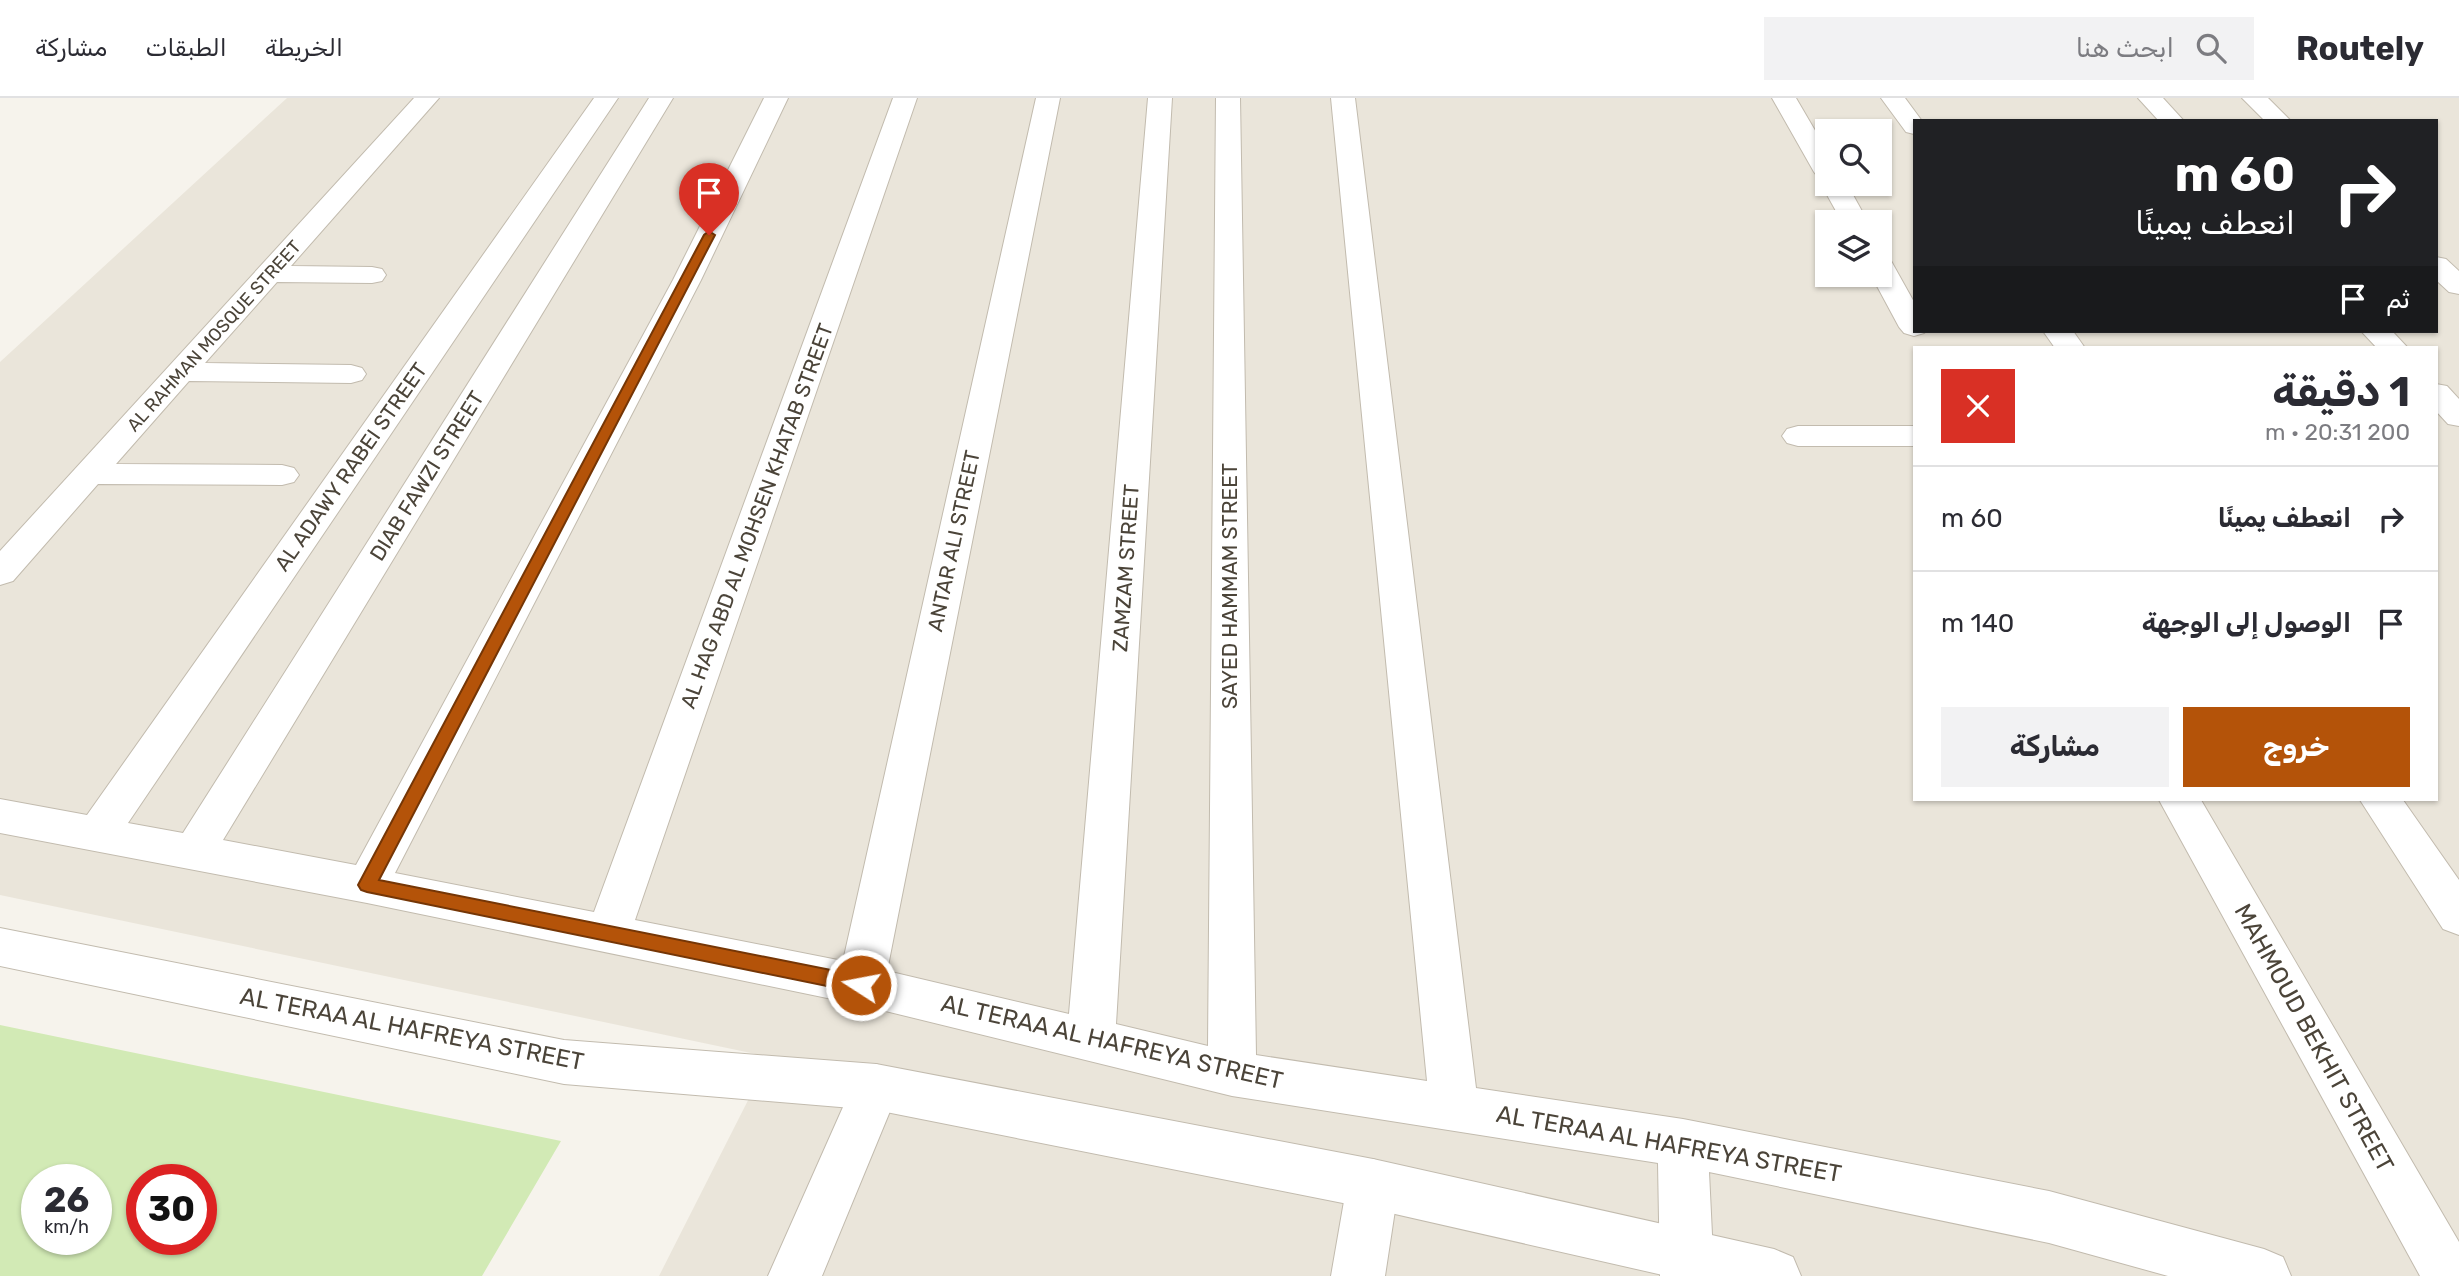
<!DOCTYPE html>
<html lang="ar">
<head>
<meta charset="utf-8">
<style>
  :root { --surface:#fff; --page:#f2f2f3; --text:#2b2b33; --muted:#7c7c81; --line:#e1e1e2; --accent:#b45309 }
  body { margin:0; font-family:Rubik,"Noto Naskh Arabic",sans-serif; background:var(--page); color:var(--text); direction:rtl; height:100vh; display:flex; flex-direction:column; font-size:26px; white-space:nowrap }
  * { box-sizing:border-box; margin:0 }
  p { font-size:23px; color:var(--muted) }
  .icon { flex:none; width:38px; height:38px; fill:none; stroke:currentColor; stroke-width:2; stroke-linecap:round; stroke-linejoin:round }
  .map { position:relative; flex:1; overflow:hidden; direction:ltr }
  .side { position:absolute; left:1913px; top:248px; width:525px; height:455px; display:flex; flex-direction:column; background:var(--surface); border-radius:0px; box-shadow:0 2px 5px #0004; direction:rtl }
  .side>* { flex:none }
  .guide { position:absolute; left:1913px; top:21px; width:525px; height:214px; border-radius:0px; box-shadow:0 2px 5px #0004; direction:rtl; background:#202124; color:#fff; overflow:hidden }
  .buttons { position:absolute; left:1815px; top:21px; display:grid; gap:14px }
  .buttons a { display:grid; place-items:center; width:77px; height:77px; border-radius:0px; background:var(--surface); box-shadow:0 2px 5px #0004; font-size:35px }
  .speed { position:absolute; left:21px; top:1066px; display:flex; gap:14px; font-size:35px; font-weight:700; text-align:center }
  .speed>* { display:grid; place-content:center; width:91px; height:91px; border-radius:50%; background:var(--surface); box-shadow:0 2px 5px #0004; line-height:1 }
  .speed small { font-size:18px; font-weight:400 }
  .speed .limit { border:10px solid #d22; background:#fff; color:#111 }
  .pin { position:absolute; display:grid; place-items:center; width:60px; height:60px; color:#fff; margin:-72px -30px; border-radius:50% 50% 50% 0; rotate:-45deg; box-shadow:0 0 7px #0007 }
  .pin .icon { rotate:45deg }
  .me { position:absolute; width:77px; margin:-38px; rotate:281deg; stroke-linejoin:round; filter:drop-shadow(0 0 5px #0008) }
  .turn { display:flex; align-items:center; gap:24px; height:147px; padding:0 28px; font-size:32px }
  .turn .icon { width:91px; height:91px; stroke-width:2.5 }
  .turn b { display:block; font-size:49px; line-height:60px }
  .then { display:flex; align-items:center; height:66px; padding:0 28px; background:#0003; gap:14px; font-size:26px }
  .round { display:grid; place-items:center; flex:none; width:74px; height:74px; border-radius:0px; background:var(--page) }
  .summary { display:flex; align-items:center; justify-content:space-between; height:119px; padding:0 28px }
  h1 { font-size:42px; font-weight:700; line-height:52px }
  .button { display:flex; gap:14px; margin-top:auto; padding:14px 28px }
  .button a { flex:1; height:80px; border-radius:0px; background:var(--accent); color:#fff; font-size:28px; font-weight:700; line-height:80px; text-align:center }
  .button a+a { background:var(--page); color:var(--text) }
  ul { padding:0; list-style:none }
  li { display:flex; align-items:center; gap:21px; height:105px; padding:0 28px; border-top:2px solid var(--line) }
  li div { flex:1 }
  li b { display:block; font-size:26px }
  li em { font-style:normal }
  header { display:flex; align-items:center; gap:42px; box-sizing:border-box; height:98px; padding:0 35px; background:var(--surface); border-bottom:2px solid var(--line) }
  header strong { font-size:33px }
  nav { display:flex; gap:38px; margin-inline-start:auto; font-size:24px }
  .search { width:490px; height:63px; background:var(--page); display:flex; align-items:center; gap:18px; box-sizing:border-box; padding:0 24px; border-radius:0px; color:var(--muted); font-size:26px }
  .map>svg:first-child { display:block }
  .residential { fill:#eae5da; fill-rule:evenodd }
  .green { fill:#d2eab5; fill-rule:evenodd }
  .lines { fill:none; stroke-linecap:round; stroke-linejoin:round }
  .minor-casing { stroke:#c2bbae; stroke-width:2 }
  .tertiary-casing { stroke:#c2bbae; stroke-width:2 }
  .minor { fill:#fff; fill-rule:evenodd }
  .tertiary { fill:#fff; fill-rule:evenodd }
  .route { fill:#b45309; stroke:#753606; stroke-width:2 }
  .labels { text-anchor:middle; stroke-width:7; stroke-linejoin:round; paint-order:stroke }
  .far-street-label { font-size:18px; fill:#4b4439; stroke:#fff }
  .street-label { font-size:21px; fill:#4b4439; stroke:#fff }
  .near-street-label { font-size:24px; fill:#4b4439; stroke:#fff }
</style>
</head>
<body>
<header>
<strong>Routely</strong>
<div class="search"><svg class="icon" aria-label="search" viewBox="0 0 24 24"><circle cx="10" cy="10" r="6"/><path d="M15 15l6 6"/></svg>ابحث هنا</div>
<nav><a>الخريطة</a><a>الطبقات</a><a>مشاركة</a></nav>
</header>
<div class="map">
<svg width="2459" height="1178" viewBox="0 0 2459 1178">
  <rect width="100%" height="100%" fill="#f6f3ec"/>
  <path class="residential" d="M287,0H2459V1178H659L770,959L0,797V264ZM1914,23H2436V233H1914ZM1827,33H1880V86H1827ZM1827,124H1880V177H1827ZM1914,250H2436V702H1914Z"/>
  <path class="green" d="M0,927L561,1043L482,1178H0ZM37,1082H96V1141H37ZM142,1082H201V1141H142Z"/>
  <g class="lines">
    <g class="minor-casing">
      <path id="minor" d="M414,0H439L291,168L372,169L382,171L386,177L382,183L372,185L277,184L205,265L351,267L362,270L366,276L362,282L351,285L189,283L116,366L282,367L294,370L299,377L294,384L282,387L98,386L13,483L0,487V453Z
        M594,0H618L128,725L183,735L649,0H673L223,742L356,767L673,182L764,0H788L701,182L395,775L594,814L893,0H917L635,822L843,863L1036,0H1060L887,873L1069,916L1148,0H1172L1116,926L1208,948L1216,0H1240L1256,957L1427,983L1331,0H1355L1476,990L1683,1021L2049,1093L2264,1151L2283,1159L2291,1178H2168L2049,1145L1709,1074L1714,1178H1660L1658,1065L1232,998L861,907L367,805L0,735V701L87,717Z
        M1772,0H1796L1827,53V86H1847L1868,124H1842L1821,86L1825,81L1818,79L1814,74Z
        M1881,0H1905L1922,23H1914V36L1906,34Z
        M2138,0H2163L2184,23H2159Z
        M2242,0H2268L2291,23H2265Z
        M1880,159L1890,161L1914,204V233H1926L1924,235L1914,238L1904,235L1899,229L1871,177H1880Z
        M2436,159L2446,161L2459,173V196L2449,194L2436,182Z
        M2043,233H2073L2085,250H2055Z
        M2361,233H2392L2408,250H2377Z
        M2436,286L2447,288L2459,301V328L2448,326L2436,313Z
        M1798,328H1914V348H1798L1787,345L1782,338L1787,331Z
        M2159,702H2201L2459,1144V1178H2420Z
        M2360,702H2403L2459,782V837L2443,831Z
        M876,966L893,973L900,989L822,1178H768L859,973Z
        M1373,1061L1391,1068L1399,1086L1385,1178H1331L1347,1086L1355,1068Z"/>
    </g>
    <g class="tertiary-casing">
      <path id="tertiary" d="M0,830L564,942L876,966L1373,1061L1774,1151L1793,1159L1801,1178H1667L1373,1111L876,1012L564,986L0,868Z"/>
    </g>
    <use href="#minor" class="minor"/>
    <use href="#tertiary" class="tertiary"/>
  </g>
  <path class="route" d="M709,133L715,137L379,782L861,878L868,881L871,887L868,893L861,895L367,794L361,792L358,787L704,137Z"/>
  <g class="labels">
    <g class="far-street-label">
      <text transform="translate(214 238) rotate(-48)" y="6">AL RAHMAN MOSQUE STREET</text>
    </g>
    <g class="street-label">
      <text transform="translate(351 369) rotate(-55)" y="7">AL ADAWY RABEI STREET</text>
      <text transform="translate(427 378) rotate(-58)" y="7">DIAB FAWZI STREET</text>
      <text transform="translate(757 418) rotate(-70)" y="7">AL HAG ABD AL MOHSEN KHATAB STREET</text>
      <text transform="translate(954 443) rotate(-78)" y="7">ANTAR ALI STREET</text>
      <text transform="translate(1126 470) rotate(-86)" y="7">ZAMZAM STREET</text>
      <text transform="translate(1230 488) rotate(-90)" y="7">SAYED HAMMAM STREET</text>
    </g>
    <g class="near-street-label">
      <text transform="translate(412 931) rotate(11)" y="8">AL TERAA AL HAFREYA STREET</text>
      <text transform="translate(2314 940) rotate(61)" y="8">MAHMOUD BEKHIT STREET</text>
      <text transform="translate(1112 944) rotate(13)" y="8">AL TERAA AL HAFREYA STREET</text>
      <text transform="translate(1669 1046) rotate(10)" y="8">AL TERAA AL HAFREYA STREET</text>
    </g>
  </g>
</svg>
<div class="buttons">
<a><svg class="icon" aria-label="search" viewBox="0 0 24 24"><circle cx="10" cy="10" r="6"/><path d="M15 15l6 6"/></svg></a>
<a><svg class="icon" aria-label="layers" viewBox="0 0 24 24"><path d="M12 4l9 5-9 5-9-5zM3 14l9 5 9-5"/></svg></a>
</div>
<div class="speed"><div>26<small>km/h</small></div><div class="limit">30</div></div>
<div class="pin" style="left:709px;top:137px;background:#d93025"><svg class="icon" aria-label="arrive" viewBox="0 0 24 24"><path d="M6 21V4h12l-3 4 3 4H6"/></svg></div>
<svg class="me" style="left:861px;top:887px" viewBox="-20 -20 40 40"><circle r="17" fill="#b45309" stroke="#fff" stroke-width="3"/><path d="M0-11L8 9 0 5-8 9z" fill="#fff"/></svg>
<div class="guide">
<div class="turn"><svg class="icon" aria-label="right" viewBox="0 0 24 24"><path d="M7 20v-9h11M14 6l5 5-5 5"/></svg><div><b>60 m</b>انعطف يمينًا</div></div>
<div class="then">ثم<svg class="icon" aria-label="arrive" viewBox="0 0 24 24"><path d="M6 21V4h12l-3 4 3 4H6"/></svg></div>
</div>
<section class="side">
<div class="summary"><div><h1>1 دقيقة</h1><p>200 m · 20:31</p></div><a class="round" style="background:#d93025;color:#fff"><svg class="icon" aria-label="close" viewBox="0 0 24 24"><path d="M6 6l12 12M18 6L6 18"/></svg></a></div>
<ul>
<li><svg class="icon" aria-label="right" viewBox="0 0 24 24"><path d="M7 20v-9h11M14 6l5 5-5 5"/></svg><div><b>انعطف يمينًا</b></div><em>60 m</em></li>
<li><svg class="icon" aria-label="arrive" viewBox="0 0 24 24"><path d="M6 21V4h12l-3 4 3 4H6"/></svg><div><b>الوصول إلى الوجهة</b></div><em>140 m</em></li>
</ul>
<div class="button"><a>خروج</a><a>مشاركة</a></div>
</section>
</div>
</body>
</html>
